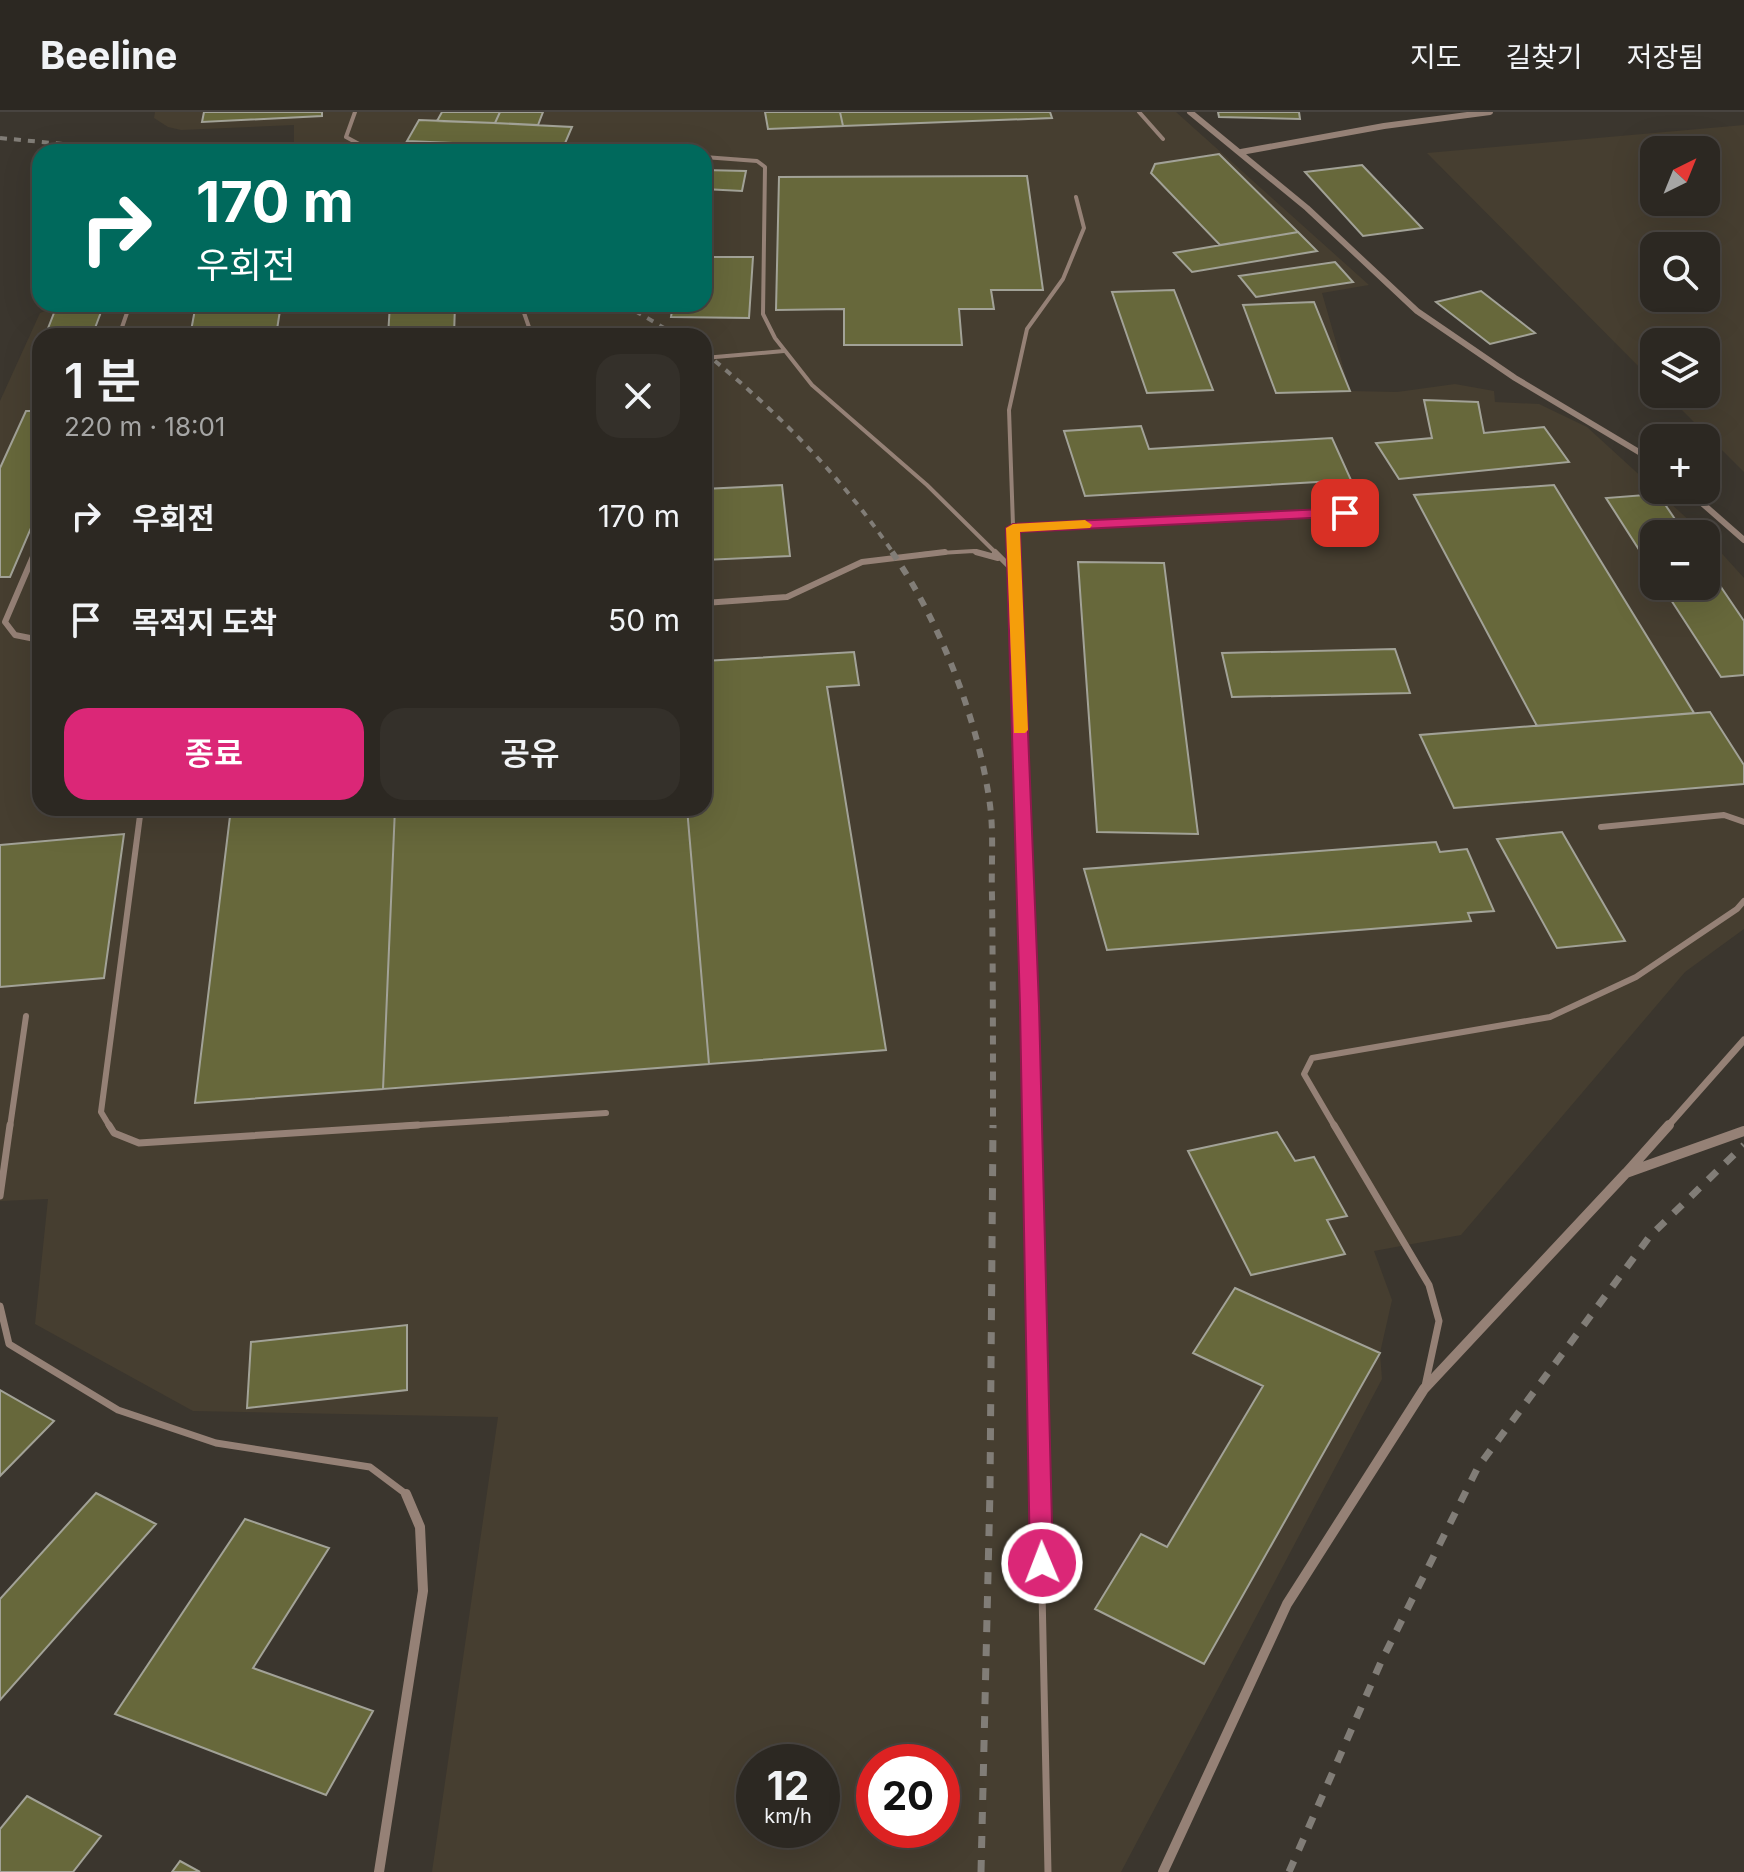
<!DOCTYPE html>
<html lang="ko">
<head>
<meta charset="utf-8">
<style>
  :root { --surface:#2c2822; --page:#34302a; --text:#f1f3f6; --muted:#a6a6a5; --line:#484440; --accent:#db2777 }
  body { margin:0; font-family:Inter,"Noto Sans KR",sans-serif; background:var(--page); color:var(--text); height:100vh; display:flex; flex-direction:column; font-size:30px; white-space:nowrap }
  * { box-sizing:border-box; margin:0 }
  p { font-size:26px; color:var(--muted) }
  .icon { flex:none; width:44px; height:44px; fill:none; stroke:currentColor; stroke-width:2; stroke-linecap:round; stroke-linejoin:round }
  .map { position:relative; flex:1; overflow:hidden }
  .panel { position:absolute; left:32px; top:216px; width:680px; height:488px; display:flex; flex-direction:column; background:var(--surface); border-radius:24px; box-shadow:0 8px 32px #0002,0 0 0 2px var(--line) }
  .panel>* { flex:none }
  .top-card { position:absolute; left:32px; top:32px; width:680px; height:168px; border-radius:24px; box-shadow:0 8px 32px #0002,0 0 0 2px var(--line); background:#00695c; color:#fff; overflow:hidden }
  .needle { width:52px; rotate:43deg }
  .fabs { position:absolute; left:1640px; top:24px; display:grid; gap:16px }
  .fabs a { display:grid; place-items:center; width:80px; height:80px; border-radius:16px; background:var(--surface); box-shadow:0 8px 32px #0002,0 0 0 2px var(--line); font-size:40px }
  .speed { position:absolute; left:736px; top:1632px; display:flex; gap:16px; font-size:40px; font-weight:700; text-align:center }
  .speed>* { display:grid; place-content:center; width:104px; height:104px; border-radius:50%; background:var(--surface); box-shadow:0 8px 32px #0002,0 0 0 2px var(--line); line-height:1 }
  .speed small { font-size:20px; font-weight:400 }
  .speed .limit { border:12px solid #d22; background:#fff; color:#111 }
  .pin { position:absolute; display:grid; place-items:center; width:68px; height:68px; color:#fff; margin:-34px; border-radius:16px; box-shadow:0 4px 12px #0006 }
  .me { position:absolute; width:88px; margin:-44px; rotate:359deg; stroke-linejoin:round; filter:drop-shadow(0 0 6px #0008) }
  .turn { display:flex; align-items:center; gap:28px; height:168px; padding:0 32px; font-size:36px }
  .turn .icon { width:104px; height:104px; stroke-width:2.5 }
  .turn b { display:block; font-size:56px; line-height:68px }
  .round { display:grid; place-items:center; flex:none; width:84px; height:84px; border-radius:24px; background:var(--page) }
  .summary { display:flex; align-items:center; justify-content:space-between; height:136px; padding:0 32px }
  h1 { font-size:48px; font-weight:600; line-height:60px }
  .cta { display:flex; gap:16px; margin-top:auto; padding:16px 32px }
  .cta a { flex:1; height:92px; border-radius:24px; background:var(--accent); color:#fff; font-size:32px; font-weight:600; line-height:92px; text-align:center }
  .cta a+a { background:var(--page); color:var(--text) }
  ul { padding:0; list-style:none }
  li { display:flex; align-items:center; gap:24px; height:104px; padding:0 32px }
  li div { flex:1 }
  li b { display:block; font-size:30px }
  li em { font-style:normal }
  header { display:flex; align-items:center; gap:48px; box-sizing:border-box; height:112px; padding:0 40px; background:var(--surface); border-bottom:2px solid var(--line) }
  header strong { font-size:38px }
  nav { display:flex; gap:44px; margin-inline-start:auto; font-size:28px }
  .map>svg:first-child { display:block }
  .built { fill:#463e30; fill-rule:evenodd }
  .building { fill:#67683b; stroke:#a2a297; stroke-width:2 }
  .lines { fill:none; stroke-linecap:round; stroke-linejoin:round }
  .service-far2 { stroke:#958176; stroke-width:4 }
  .service-far1 { stroke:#958176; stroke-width:6 }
  .service { stroke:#958176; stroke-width:7 }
  .minor-far2 { stroke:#958176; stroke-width:6 }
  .minor-far1 { stroke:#958176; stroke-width:7 }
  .minor { stroke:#958176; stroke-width:10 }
  .rail-far2 { stroke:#817d77; stroke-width:4; stroke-dasharray:7 7; stroke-linecap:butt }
  .rail-far1 { stroke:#817d77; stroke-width:6; stroke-dasharray:9 9; stroke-linecap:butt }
  .rail { stroke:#817d77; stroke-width:7; stroke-dasharray:12 12; stroke-linecap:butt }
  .route { fill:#db2777; stroke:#8e194d; stroke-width:2 }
  .slow { fill:#f59e0b }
</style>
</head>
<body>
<header>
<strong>Beeline</strong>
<nav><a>지도</a><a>길찾기</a><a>저장됨</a></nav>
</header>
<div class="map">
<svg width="1744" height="1760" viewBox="0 0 1744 1760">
  <rect width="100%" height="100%" fill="#3b362e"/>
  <path class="built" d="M155,0H1176L1369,173L1322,181L1350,279L1397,280L1455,272L1494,279L1495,290L1539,292L1587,315L1704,422H1654V474H1706V424L1744,466V817L1685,860L1461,1123L1374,1139L1392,1188L1380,1241L1382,1267L1121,1760H432L498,1305L193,1299L35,1212L48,1087L0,1089V289L40,201L62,192H704V40H294V13L181,18L168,15L154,6ZM40,224H704V696H40ZM754,1650H822V1718H754ZM874,1650H942V1718H874Z
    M1744,13V360L1666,282H1706V230H1654V270L1427,41ZM1654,38H1706V90H1654ZM1654,134H1706V186H1654Z"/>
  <path class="building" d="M204,0H322V4L202,10Z
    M442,0H500L495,11L437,9Z
    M500,0H543L538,13L495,11Z
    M765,0H840L843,14L768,17Z
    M840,0H1050L1052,6L843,14Z
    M1218,0H1299L1300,7L1219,5Z
    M419,8L495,11L572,15L563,36L407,29Z
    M1219,42L1298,120L1220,133L1151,61L1155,52Z
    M1362,53L1422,116L1363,124L1305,60Z
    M704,58L746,59L742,79L704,77Z
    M1027,64L1043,178H991L994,197H959L962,233H844V197L776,198L779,65Z
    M1298,120L1317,139L1192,160L1174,141Z
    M704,145H753L749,206L671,205L673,192H704Z
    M1335,150L1353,170L1256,185L1239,164Z
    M1174,178L1213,278L1147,281L1112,180Z
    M1481,179L1535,221L1490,232L1436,190Z
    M1314,190L1350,279L1276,281L1243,193Z
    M196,192H281L276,224H190Z
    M286,192H385L285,199Z
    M390,192H455L454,224H388Z
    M101,200L92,224H45L54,201Z
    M1424,288L1478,290L1484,321L1544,315L1569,350L1399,367L1376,331L1432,326Z
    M26,299H40V395L10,465H0V356Z
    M1141,314L1149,337L1332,326L1351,368L1085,384L1064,319Z
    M782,373L790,444L704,448V377Z
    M1554,373L1694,601L1537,614L1414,383Z
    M1658,382L1685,422H1654V461L1606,386Z
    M1078,450L1164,451L1198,722L1097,720Z
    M1706,453L1744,509V563L1721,565L1662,474H1706Z
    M1395,537L1410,581L1232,585L1222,541Z
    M854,540L859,573L827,575L886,938L709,952L687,696H704V549Z
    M1710,600L1744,653V672L1454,696L1420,623Z
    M231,696H395L383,977L195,991Z
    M395,696H687L709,952L383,977Z
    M1562,720L1625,829L1557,836L1497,727Z
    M124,722L104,866L0,875V733Z
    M1436,730L1440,740L1467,737L1494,799L1468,801L1471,809L1107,838L1084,757Z
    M1277,1020L1295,1049L1314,1045L1347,1104L1327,1108L1345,1142L1251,1163L1188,1039Z
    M1235,1176L1380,1241L1204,1552L1095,1497L1141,1422L1167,1435L1263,1274L1193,1241Z
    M407,1213V1278L247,1296L251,1230Z
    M0,1278L54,1309L0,1364Z
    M96,1381L156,1412L0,1588V1487Z
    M245,1407L329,1436L253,1556L373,1599L326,1683L115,1602Z
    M27,1684L101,1724L73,1760H0V1717Z
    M180,1749L200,1760H172Z"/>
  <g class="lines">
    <path class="service-far2" d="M355,0L346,25L374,40
      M1139,0L1163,27
      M704,45L757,49L765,55L763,202L775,226L812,273L927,373L997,442
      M521,192L532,224
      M119,224L130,192
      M704,246L784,239
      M1013,416L1345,401
      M35,442L40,429
      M922,442L974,439L983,442
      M1014,442L1009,298L1027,217L1063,167L1084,116L1076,85"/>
    <path class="service-far1" d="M35,440L5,510L15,523L40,528
      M976,440L998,446
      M995,440L1014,459
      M1014,440L1032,1015
      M704,491L787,485L862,450L945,440
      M1601,715L1724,703L1744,710
      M10,1015L26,904
      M110,1015L101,1000L141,696
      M387,1015L606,1001
      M1335,1015L1304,962L1312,946L1550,905L1636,865L1737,797L1744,789"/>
    <path class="service" d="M109,1013L114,1021L139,1031L418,1013
      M1032,1013L1048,1760
      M1334,1013L1429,1173L1439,1209L1425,1274
      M0,1084L10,1013
      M0,1194L9,1232L118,1298L216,1331L370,1355L406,1382"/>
    <path class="minor-far2" d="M1190,0L1307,96L1417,199L1515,266L1654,349
      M1241,40L1384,14L1490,0
      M1687,378L1744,428"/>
    <path class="minor-far1" d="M1667,1015L1744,928"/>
    <path class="minor" d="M1627,1060L1669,1013
      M379,1760L423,1479L420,1415L406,1382
      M1163,1760L1287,1492L1424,1277L1626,1061L1744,1019"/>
    <path class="rail-far2" d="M0,26L147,40
      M623,192L678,224
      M704,240C778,300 840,363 894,442"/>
    <path class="rail-far1" d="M892,440C940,509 979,610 990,693C994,724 991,754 992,784C993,861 993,938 993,1015"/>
    <path class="rail" d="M981,1760L990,1378L993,1013
      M1289,1760L1381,1550L1478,1355L1650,1124L1744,1033"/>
  </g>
  <path class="route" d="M1345,396L1352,401L1350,404L1020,420L1039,894L1053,1451L1050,1458L1042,1461L1034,1458L1030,1451L1020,894L1006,416L1013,412Z"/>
  <path class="slow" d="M1085,408L1092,413L1090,416L1020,420L1028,618L1025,621H1014L1006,416L1013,412Z"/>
</svg>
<div class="fabs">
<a><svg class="needle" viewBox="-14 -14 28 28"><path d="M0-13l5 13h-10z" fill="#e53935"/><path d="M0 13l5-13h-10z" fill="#a6a6a5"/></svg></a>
<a><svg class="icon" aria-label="search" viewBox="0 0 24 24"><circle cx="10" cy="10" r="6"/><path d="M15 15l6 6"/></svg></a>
<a><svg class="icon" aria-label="layers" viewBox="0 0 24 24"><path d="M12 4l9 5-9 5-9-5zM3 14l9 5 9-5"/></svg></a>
<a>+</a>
<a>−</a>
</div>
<div class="speed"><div>12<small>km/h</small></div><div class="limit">20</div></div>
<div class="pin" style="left:1345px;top:401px;background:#d93025"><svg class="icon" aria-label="arrive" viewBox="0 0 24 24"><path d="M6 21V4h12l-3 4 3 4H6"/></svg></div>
<svg class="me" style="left:1042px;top:1451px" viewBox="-20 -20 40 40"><circle r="17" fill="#db2777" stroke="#fff" stroke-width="3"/><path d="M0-11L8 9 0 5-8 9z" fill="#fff"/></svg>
<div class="top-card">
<div class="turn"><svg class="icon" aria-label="right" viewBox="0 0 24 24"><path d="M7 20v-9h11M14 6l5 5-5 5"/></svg><div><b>170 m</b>우회전</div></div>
</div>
<section class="panel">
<div class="summary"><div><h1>1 분</h1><p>220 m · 18:01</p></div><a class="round"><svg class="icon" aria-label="close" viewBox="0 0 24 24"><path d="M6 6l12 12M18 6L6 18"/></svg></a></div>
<ul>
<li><svg class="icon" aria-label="right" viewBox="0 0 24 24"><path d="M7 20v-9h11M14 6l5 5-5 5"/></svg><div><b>우회전</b></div><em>170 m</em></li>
<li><svg class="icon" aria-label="arrive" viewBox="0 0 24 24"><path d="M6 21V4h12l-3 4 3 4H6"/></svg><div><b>목적지 도착</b></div><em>50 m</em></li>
</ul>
<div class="cta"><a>종료</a><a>공유</a></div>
</section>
</div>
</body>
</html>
